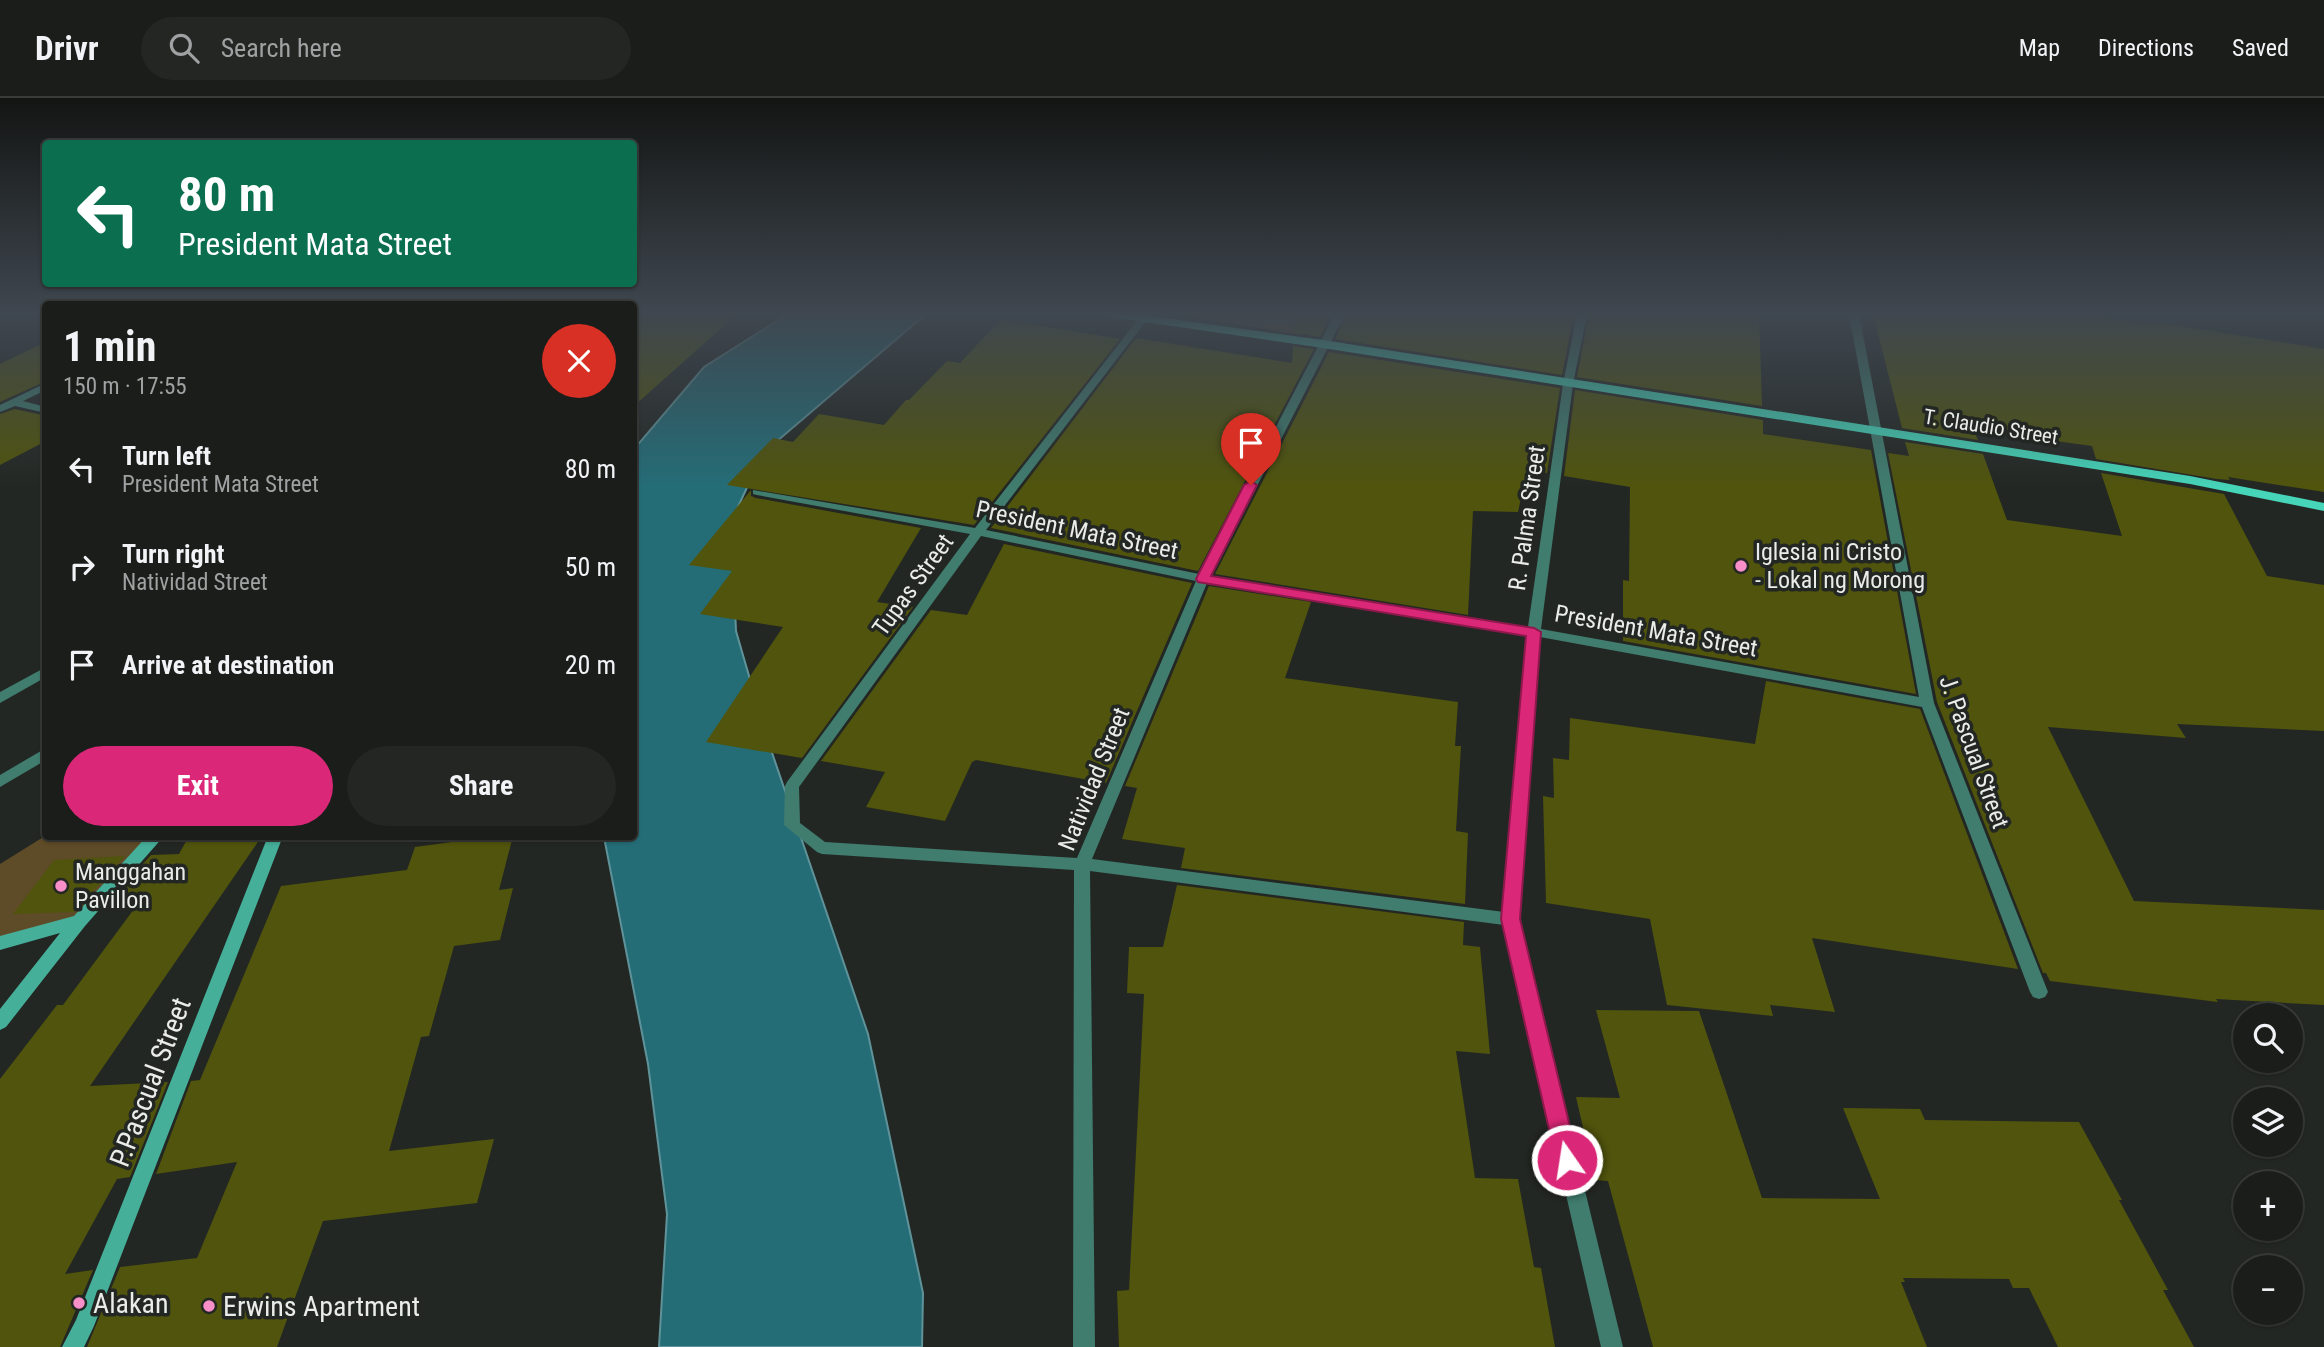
<!DOCTYPE html>
<html lang="en">
<head>
<meta charset="utf-8">
<style>
  :root { --surface:#1a1d1a; --page:#232623; --text:#f1f3f6; --muted:#9fa2a2; --line:#383b39; --accent:#db2777 }
  body { margin:0; font-family:"Roboto Condensed",sans-serif; background:var(--page); color:var(--text); height:100vh; display:flex; flex-direction:column; font-size:26px; white-space:nowrap }
  * { box-sizing:border-box; margin:0 }
  p { font-size:23px; color:var(--muted) }
  .icon { flex:none; width:38px; height:38px; fill:none; stroke:currentColor; stroke-width:2; stroke-linecap:round; stroke-linejoin:round }
  .map { position:relative; flex:1; overflow:hidden }
  .sheet { position:absolute; left:42px; top:203px; width:595px; height:539px; display:flex; flex-direction:column; background:var(--surface); border-radius:7px; box-shadow:0 2px 5px #0004,0 0 0 2px var(--line) }
  .sheet>* { flex:none }
  .hud { position:absolute; left:42px; top:42px; width:595px; height:147px; border-radius:7px; box-shadow:0 2px 5px #0004,0 0 0 2px var(--line); background:#0b6e4f; color:#fff; overflow:hidden }
  .tools { position:absolute; left:2233px; top:905px; display:grid; gap:14px }
  .tools a { display:grid; place-items:center; width:70px; height:70px; border-radius:50%; background:var(--surface); box-shadow:0 2px 5px #0004,0 0 0 2px var(--line); font-size:35px }
  .pin { position:absolute; display:grid; place-items:center; width:60px; height:60px; color:#fff; margin:-72px -30px; border-radius:50% 50% 50% 0; rotate:-45deg; box-shadow:0 0 7px #0007 }
  .pin .icon { rotate:45deg }
  .me { position:absolute; width:77px; margin:-38px; rotate:347deg; stroke-linejoin:round; filter:drop-shadow(0 0 5px #0008) }
  .turn { display:flex; align-items:center; gap:24px; height:147px; padding:0 21px; font-size:32px }
  .turn .icon { width:91px; height:91px; stroke-width:2.5 }
  .turn b { display:block; font-size:49px; line-height:60px }
  .round { display:grid; place-items:center; flex:none; width:74px; height:74px; border-radius:37px; background:var(--page) }
  .summary { display:flex; align-items:center; justify-content:space-between; height:119px; padding:0 21px }
  h1 { font-size:42px; font-weight:700; line-height:52px }
  .cta { display:flex; gap:14px; margin-top:auto; padding:14px 21px }
  .cta a { flex:1; height:80px; border-radius:42px; background:var(--accent); color:#fff; font-size:28px; font-weight:700; line-height:80px; text-align:center }
  .cta a+a { background:var(--page); color:var(--text) }
  ul { padding:0; list-style:none }
  li { display:flex; align-items:center; gap:21px; height:98px; padding:0 21px }
  li div { flex:1 }
  li b { display:block; font-size:26px }
  li em { font-style:normal }
  header { display:flex; align-items:center; gap:42px; box-sizing:border-box; height:98px; padding:0 35px; background:var(--surface); border-bottom:2px solid var(--line) }
  header strong { font-size:33px }
  nav { display:flex; gap:38px; margin-inline-start:auto; font-size:24px }
  .search { width:490px; height:63px; background:var(--page); display:flex; align-items:center; gap:18px; box-sizing:border-box; padding:0 24px; border-radius:38px; color:var(--muted); font-size:26px }
  .map>svg:first-child { display:block }
  .green { fill:#5e4b27 }
  .water { fill:#246d77; stroke:#5f9399; stroke-width:2 }
  .building { fill:#50540c }
  .lines { fill:none; stroke-linecap:round; stroke-linejoin:round }
  .lane { fill:#407d6f; fill-rule:evenodd }
  .street { fill:#407d6f; fill-rule:evenodd }
  .secondary { fill:#46af99; fill-rule:evenodd }
  .primary { fill:#46d5b9; fill-rule:evenodd }
  .route { fill:#db2777; stroke:#8e194d; stroke-width:2 }
  .poi-dot { fill:#f98fc9; stroke:#232723; stroke-width:2.5 }
  .labels { text-anchor:middle; stroke-width:7; stroke-linejoin:round; paint-order:stroke }
  .far-street-label { font-size:21px; fill:#e9ece9; stroke:#232723 }
  .street-label { font-size:24px; fill:#e9ece9; stroke:#232723 }
  .poi-label { font-size:24px; fill:#e9ece9; stroke:#232723; text-anchor:start }
  .near-street-label { font-size:28px; fill:#e9ece9; stroke:#232723 }
  .near-poi-label { font-size:28px; fill:#e9ece9; stroke:#232723; text-anchor:start }
</style>
</head>
<body>
<header>
<strong>Drivr</strong>
<div class="search"><svg class="icon" aria-label="search" viewBox="0 0 24 24"><circle cx="10" cy="10" r="6"/><path d="M15 15l6 6"/></svg>Search here</div>
<nav><a>Map</a><a>Directions</a><a>Saved</a></nav>
</header>
<div class="map">
<svg width="2324" height="1249" viewBox="0 0 2324 1249">
  <rect width="100%" height="100%" fill="#232723"/>
  <path class="green" d="M1177,216H1313L1301,237Z
    M45,738L157,739L79,823L0,845V766Z"/>
  <path class="water" d="M788,216H926L763,355L731,424L736,533L767,640L868,936L923,1195L922,1249H659L667,1116L648,966L604,739L634,738V351L704,269Z"/>
  <path class="building" d="M634,216H737L634,308Z
    M1296,216H1332L1320,239L1294,235Z
    M1347,216H1574L1562,277L1335,241Z
    M1589,216H1759L1762,308L1577,279Z
    M1873,216H2095L2097,220L2169,226L2324,251V394L2228,379L2230,382L2217,381L2096,361L2092,348L1974,332L1978,342L1902,330Z
    M1001,221L1120,241L974,427L727,387L773,340L793,344L819,316L884,327L906,302H909L947,263L960,265Z
    M1136,240L1292,265L1293,248L1314,251L1198,473L991,430Z
    M46,244V283L0,304V266Z
    M1329,254L1560,290L1547,375L1527,372L1518,414L1473,413L1468,517L1215,476Z
    M1575,292L1763,322V336L1871,352L1916,596L1623,543V482L1629,483L1630,389L1564,378Z
    M15,311L46,318V343L0,367V316Z
    M1905,344L1983,356L2007,422L2122,438L2101,375L2224,396L2267,478L2324,487V633L2177,626L2186,640L2048,629L2134,803L2324,812V907L2216,901L2218,904L2050,883L2046,875H2043L1937,604L1888,355L1909,358Z
    M751,392V398L756,400L921,430L877,504L913,509L802,660L706,644L783,529L700,516L732,473L689,467Z
    M1004,446L1192,485L1106,685L976,662L972,664L945,723L866,709L885,674L821,663L931,512L967,517Z
    M1209,488L1311,504L1285,580L1458,604L1455,648H1461L1456,733L1468,735L1465,806L1181,770L1185,750L1122,741L1137,690L1125,688Z
    M1766,583L1920,611L2018,871L1812,840L1835,914L1770,907L1773,918L1667,907L1650,821L1546,805L1543,698L1554,700L1553,660L1569,662L1570,620L1755,646Z
    M189,738H262L90,988L168,984L130,1079L117,1081L65,1176L93,1172L60,1249H0V981L57,907H63L134,811L102,812L151,757L179,756Z
    M496,738H513L499,792L513,790L500,842L454,848L429,938L421,939L389,1053L494,1041L477,1105L323,1123L277,1249H87L120,1169L197,1160L237,1064L156,1076L191,983L200,982L281,788L407,772L415,749Z
    M125,758L74,814L13,816L54,762Z
    M1177,787L1464,824L1463,847L1480,849L1490,956L1456,953L1475,1080L1518,1081L1534,1169L1541,1170L1555,1249H1119L1117,1193L1129,1192L1144,896L1127,895L1129,849H1163Z
    M1596,912L1699,913L1762,1100L1880,1101L1843,1010L1920,1011L1925,1022L2079,1024L2122,1102H2119L2168,1192H2163L2194,1249H2058L2029,1190H2013L2009,1181L1903,1180L1905,1184H1901L1927,1249H1653L1608,1083L1595,1082L1576,999L1620,1000Z"/>
  <g class="lines">
    <path class="lane" d="M46,569V579L0,605V594Z
      M46,650V662L0,689V677Z"/>
    <path class="street" d="M1335,216H1345L1211,478L1528,529L1563,286L1577,216H1587L1573,286L1541,531L1919,599L1849,216H1859L1934,605L2048,894L2045,899L2039,901L2033,899L2030,894L1922,609L1540,539L1519,821L1623,1249H1601L1504,827L1090,773L1095,1249H1073L1074,772L822,756L817,754L784,727L785,688L787,684L970,436L757,397L753,396V392L975,430L1140,219L1143,218L1148,221L1146,223L986,432L1199,476ZM981,438L1196,483L1077,760L825,744L800,725L799,689ZM1207,485L1527,537L1504,814L1092,761Z
      M46,285V292L23,303L46,309V315L15,308L0,314V307Z"/>
    <path class="secondary" d="M147,738H164L85,828L6,929L0,932V911L60,835L0,852V838L74,818Z
      M268,738H283L94,1228L84,1249H62L76,1222Z"/>
    <path class="primary" d="M1105,216H1136L1323,242L2190,378L2324,405V413L2190,386L1323,250L1111,219Z"/>
  </g>
  <linearGradient id="sky" x2="0" y2="1"><stop stop-color="#131513"/><stop offset="0.55" stop-color="#3f4750"/><stop offset="1" stop-color="#3f4750" stop-opacity="0"/></linearGradient>
  <rect width="2324" height="391" fill="url(#sky)"/>
  <path class="route" d="M1251,383L1257,387L1211,478L1534,530L1541,534L1520,821L1578,1062L1575,1069L1567,1072L1560,1069L1556,1062L1501,821L1526,538L1198,484L1196,481L1244,387Z"/>
  <g class="poi-dot">
    <circle cx="1741" cy="468" r="7"/>
    <circle cx="61" cy="788" r="7"/>
    <circle cx="79" cy="1205" r="7"/>
    <circle cx="209" cy="1208" r="7"/>
  </g>
  <g class="labels">
    <g class="far-street-label">
      <text transform="translate(1991 329) rotate(9)" y="7">T. Claudio Street</text>
    </g>
    <g class="street-label">
      <text transform="translate(1527 420) rotate(-82)" y="8">R. Palma Street</text>
      <text transform="translate(1077 432) rotate(12)" y="8">President Mata Street</text>
      <text transform="translate(913 487) rotate(-54)" y="8">Tupas Street</text>
      <text transform="translate(1656 533) rotate(10)" y="8">President Mata Street</text>
      <text transform="translate(1974 654) rotate(70)" y="8">J. Pascual Street</text>
      <text transform="translate(1094 681) rotate(-68)" y="8">Natividad Street</text>
    </g>
    <g class="poi-label">
      <text x="1755" y="462">Iglesia ni Cristo<tspan x="1755" dy="28">- Lokal ng Morong</tspan></text>
      <text x="75" y="782">Manggahan<tspan x="75" dy="28">Pavillon</tspan></text>
    </g>
    <g class="near-street-label">
      <text transform="translate(150 984) rotate(-69)" y="10">P.Pascual Street</text>
    </g>
    <g class="near-poi-label">
      <text x="93" y="1215">Alakan</text>
      <text x="223" y="1218">Erwins Apartment</text>
    </g>
  </g>
</svg>
<div class="tools">
<a><svg class="icon" aria-label="search" viewBox="0 0 24 24"><circle cx="10" cy="10" r="6"/><path d="M15 15l6 6"/></svg></a>
<a><svg class="icon" aria-label="layers" viewBox="0 0 24 24"><path d="M12 4l9 5-9 5-9-5zM3 14l9 5 9-5"/></svg></a>
<a>+</a>
<a>−</a>
</div>
<div class="pin" style="left:1251px;top:387px;background:#d93025"><svg class="icon" aria-label="arrive" viewBox="0 0 24 24"><path d="M6 21V4h12l-3 4 3 4H6"/></svg></div>
<svg class="me" style="left:1567px;top:1062px" viewBox="-20 -20 40 40"><circle r="17" fill="#db2777" stroke="#fff" stroke-width="3"/><path d="M0-11L8 9 0 5-8 9z" fill="#fff"/></svg>
<div class="hud">
<div class="turn"><svg class="icon" aria-label="left" viewBox="0 0 24 24"><path d="M17 20v-9H6M10 6l-5 5 5 5"/></svg><div><b>80 m</b>President Mata Street</div></div>
</div>
<section class="sheet">
<div class="summary"><div><h1>1 min</h1><p>150 m · 17:55</p></div><a class="round" style="background:#d93025;color:#fff"><svg class="icon" aria-label="close" viewBox="0 0 24 24"><path d="M6 6l12 12M18 6L6 18"/></svg></a></div>
<ul>
<li><svg class="icon" aria-label="left" viewBox="0 0 24 24"><path d="M17 20v-9H6M10 6l-5 5 5 5"/></svg><div><b>Turn left</b><p>President Mata Street</p></div><em>80 m</em></li>
<li><svg class="icon" aria-label="right" viewBox="0 0 24 24"><path d="M7 20v-9h11M14 6l5 5-5 5"/></svg><div><b>Turn right</b><p>Natividad Street</p></div><em>50 m</em></li>
<li><svg class="icon" aria-label="arrive" viewBox="0 0 24 24"><path d="M6 21V4h12l-3 4 3 4H6"/></svg><div><b>Arrive at destination</b></div><em>20 m</em></li>
</ul>
<div class="cta"><a>Exit</a><a>Share</a></div>
</section>
</div>
</body>
</html>
